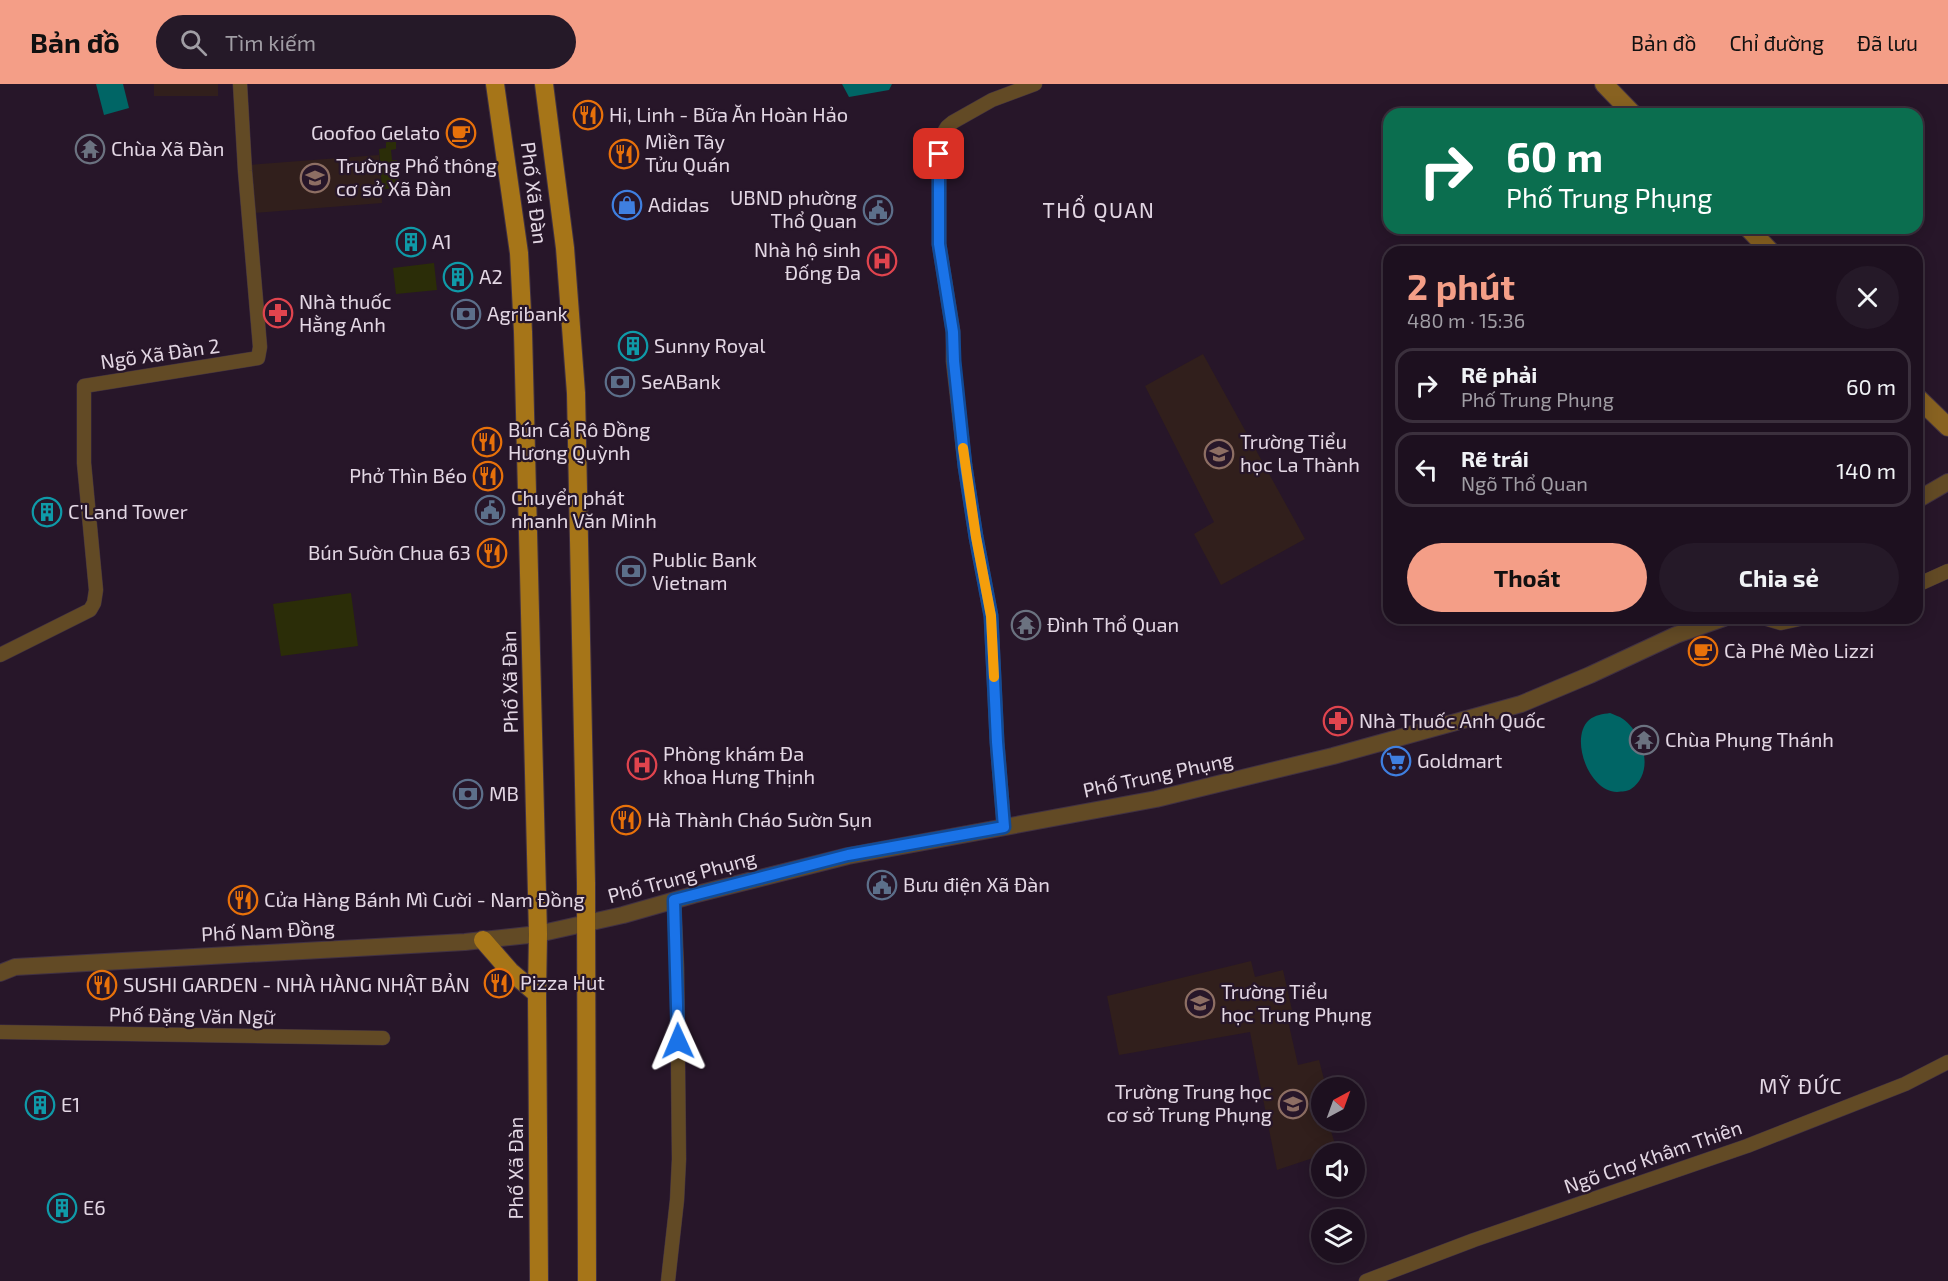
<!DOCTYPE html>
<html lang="vi">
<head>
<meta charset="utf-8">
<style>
  :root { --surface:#1d101f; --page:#251928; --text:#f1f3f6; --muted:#a09da4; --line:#3b303d; --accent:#f49e87 }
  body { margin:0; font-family:"Exo 2",sans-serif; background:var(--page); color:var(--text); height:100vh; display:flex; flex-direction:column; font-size:22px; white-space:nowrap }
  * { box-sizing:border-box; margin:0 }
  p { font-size:20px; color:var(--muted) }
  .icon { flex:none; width:33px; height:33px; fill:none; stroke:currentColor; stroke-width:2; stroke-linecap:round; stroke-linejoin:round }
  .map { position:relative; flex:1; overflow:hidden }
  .drawer { position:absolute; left:1383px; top:162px; width:540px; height:378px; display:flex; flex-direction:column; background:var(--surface); border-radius:18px; box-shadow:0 3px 15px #0003,0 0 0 2px var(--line) }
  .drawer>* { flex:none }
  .guide { position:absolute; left:1383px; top:24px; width:540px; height:126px; border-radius:18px; box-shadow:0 3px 15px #0003,0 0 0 2px var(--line); background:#0b6e4f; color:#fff; overflow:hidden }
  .needle { width:39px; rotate:41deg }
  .tools { position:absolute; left:1311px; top:993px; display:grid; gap:12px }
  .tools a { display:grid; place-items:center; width:54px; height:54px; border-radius:50%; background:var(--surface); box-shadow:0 3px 15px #0003,0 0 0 2px var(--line); font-size:30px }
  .pin { position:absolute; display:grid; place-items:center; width:51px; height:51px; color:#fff; margin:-26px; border-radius:12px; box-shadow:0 3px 9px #0006 }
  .me { position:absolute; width:66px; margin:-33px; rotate:359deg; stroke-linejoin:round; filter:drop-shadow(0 0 4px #0008) }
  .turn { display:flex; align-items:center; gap:21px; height:126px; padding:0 24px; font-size:27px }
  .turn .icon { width:78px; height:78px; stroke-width:2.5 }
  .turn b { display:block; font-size:42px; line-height:51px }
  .round { display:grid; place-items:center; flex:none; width:63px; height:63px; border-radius:32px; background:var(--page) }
  .summary { display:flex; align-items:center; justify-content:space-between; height:102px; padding:0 24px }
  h1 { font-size:36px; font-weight:700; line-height:45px; color:var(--accent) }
  .primary-button { display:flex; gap:12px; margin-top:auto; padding:12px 24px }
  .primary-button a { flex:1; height:69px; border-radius:36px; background:var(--accent); color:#111; font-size:24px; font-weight:700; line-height:69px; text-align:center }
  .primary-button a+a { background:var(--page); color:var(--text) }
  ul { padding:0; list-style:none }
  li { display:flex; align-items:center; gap:18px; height:75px; margin:0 12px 9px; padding:0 12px; border:3px solid var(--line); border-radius:18px }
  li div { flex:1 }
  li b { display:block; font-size:22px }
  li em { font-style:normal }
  header { display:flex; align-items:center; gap:36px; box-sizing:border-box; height:84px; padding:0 30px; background:var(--accent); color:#111 }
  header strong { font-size:28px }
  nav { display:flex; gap:33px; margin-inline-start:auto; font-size:21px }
  .search { width:420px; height:54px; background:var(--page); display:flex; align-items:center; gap:15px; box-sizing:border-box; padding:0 21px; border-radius:33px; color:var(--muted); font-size:22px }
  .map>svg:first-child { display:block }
  .education { fill:#311f1c }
  .green { fill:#2b2d08 }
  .water { fill:#006565 }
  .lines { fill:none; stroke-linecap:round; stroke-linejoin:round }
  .minor-casing { stroke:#413143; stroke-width:15 }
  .tertiary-casing { stroke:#413143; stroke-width:18 }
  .secondary-casing { stroke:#413143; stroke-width:20 }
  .primary-casing { stroke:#413143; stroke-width:20 }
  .minor { stroke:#624a25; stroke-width:14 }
  .tertiary { stroke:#624a25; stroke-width:16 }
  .secondary { stroke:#886221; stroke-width:18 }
  .primary { stroke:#a67518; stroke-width:18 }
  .route-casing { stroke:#114b97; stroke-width:15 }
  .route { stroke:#1a73e8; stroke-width:10 }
  .slow { stroke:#f59e0b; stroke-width:10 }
  .labels { text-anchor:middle; stroke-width:4.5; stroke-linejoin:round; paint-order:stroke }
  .poi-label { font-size:20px; fill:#e3d7e4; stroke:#271629; text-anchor:start }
  .street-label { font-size:20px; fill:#e3d7e4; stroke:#271629 }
  .neighbourhood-label { font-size:21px; letter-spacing:1.5px; fill:#e3d7e4; stroke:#271629 }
</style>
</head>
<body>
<header>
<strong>Bản đồ</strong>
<div class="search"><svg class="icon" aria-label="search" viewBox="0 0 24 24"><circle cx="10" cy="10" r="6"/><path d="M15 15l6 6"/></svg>Tìm kiếm</div>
<nav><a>Bản đồ</a><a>Chỉ đường</a><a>Đã lưu</a></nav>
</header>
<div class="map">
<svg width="1948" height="1197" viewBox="0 0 1948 1197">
  <rect width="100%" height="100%" fill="#271629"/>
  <path class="education" d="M154,0H218V12H154Z
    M379,71L382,119L253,129L249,81Z
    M1203,270L1305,455L1221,501L1194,450L1214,438L1145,302Z
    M1251,877L1255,893L1283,886L1292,926L1286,928L1298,981L1319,976L1326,1003L1322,1004V1036L1334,1037V1039L1329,1041L1337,1066L1277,1086L1250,948L1119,971L1107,912Z"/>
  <path class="green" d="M386,58H396V65L391,66L392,76H397L399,104L382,105L379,65L386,64Z
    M434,179L437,206L396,210L393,184Z
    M351,509L358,562L281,572L273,520Z"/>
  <path class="water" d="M96,0H123L129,24L104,31Z
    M842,0H892L889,6L849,13Z
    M1610,629C1614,631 1619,632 1623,635C1644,650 1655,689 1631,705C1626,708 1623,707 1617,708C1589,708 1569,654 1589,636C1595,631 1603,630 1610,629Z"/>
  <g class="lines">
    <g class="minor-casing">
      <path id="minor" d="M1917,501L1948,487
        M1764,534L1781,539L1804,534
        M0,571L90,526L94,519L96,506L84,379V302L258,274L260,263L245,87L240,0
        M1004,743L997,658L991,532L976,453L965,382L953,277V247L939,160V70L943,50L947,43L953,38L992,16L1035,0
        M0,948L383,954
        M668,1197L677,1116L679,1075L677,885L674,816
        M1366,1197L1474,1156L1747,1062L1905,1000L1948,978"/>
    </g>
    <g class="tertiary-casing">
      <path id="tertiary" d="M1917,416L1948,398
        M0,889L15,883L465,858L538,850L623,831L693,811L848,772L1156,715L1333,672L1521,620L1590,591L1676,551L1724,534"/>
    </g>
    <g class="secondary-casing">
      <path id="secondary" d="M1604,0L1633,30
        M1748,144L1771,168
        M1917,313L1948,343"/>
    </g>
    <g class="primary-casing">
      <path id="primary" d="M495,0L519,169L523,248L538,850L537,910L539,1197
        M544,0L565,164L576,309L586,799L587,1197
        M483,856L510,887L537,910"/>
    </g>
    <use href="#minor" class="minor"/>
    <use href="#tertiary" class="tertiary"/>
    <use href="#secondary" class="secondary"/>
    <use href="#primary" class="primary"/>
  </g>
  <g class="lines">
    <g class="route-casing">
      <path id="route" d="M678,957L674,816L848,771L1004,743L997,658L991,532L976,453L965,382L954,277L953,248L939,160V70"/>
    </g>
    <use href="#route" class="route"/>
    <path class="slow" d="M963,364L976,453L991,532L994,593"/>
  </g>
  <defs>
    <g id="restaurant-ring" transform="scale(1.5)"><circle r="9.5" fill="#271629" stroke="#e8710a" stroke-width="1.5"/><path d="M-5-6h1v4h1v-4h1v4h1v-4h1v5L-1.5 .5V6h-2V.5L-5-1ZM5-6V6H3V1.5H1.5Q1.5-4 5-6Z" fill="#e8710a"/></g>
    <g id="cafe-ring" transform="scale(1.5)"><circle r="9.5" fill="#271629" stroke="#e8710a" stroke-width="1.5"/><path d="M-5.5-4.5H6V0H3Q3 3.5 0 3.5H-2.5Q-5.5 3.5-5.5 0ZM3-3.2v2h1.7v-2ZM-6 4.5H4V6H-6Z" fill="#e8710a"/></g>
    <g id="temple-ring" transform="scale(1.5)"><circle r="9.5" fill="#271629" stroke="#6b7280" stroke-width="1.5"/><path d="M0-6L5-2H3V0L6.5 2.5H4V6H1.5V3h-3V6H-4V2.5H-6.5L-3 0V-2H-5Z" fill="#6b7280"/></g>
    <g id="school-ring" transform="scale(1.5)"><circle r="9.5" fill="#271629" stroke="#8d6e63" stroke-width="1.5"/><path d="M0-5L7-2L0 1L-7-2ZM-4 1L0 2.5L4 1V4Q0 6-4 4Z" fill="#8d6e63"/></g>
    <g id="shop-ring" transform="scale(1.5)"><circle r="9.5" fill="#271629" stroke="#3f7fe0" stroke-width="1.5"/><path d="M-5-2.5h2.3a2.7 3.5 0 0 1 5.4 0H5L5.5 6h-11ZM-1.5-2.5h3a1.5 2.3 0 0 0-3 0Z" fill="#3f7fe0"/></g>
    <g id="civic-ring" transform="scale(1.5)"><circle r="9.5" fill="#271629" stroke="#5c6f8a" stroke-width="1.5"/><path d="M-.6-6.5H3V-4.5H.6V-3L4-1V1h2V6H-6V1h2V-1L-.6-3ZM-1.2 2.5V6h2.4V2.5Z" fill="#5c6f8a"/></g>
    <g id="building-ring" transform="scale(1.5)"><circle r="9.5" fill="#271629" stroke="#0f9aa8" stroke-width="1.5"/><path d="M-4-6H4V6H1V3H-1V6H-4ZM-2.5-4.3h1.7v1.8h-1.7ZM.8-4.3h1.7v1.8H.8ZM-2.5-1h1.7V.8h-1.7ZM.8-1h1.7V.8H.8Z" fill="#0f9aa8"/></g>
    <g id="hospital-ring" transform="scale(1.5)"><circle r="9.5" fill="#271629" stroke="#e0444e" stroke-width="1.5"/><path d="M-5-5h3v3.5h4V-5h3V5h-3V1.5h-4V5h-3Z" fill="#e0444e"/></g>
    <g id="pharmacy-ring" transform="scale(1.5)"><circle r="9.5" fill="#271629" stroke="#e0444e" stroke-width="1.5"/><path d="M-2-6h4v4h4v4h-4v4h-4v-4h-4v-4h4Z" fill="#e0444e"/></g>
    <g id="bank-ring" transform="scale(1.5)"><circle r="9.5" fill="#271629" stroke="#5c6f8a" stroke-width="1.5"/><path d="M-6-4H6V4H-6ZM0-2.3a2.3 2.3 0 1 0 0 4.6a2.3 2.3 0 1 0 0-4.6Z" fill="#5c6f8a"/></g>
    <g id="supermarket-ring" transform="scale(1.5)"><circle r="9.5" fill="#271629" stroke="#3f7fe0" stroke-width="1.5"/><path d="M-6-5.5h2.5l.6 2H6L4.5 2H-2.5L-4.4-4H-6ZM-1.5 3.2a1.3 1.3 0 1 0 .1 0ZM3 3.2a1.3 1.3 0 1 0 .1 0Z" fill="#3f7fe0"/></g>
  </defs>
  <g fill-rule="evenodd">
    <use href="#restaurant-ring" x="588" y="31"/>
    <use href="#cafe-ring" x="461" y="49"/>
    <use href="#temple-ring" x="90" y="65"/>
    <use href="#restaurant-ring" x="624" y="70"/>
    <use href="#school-ring" x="315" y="94"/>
    <use href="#shop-ring" x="627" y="121"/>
    <use href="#civic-ring" x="878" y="126"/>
    <use href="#building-ring" x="411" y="158"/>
    <use href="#hospital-ring" x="882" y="177"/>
    <use href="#building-ring" x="458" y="193"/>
    <use href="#pharmacy-ring" x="278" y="229"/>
    <use href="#bank-ring" x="466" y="230"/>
    <use href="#building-ring" x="633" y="262"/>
    <use href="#bank-ring" x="620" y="298"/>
    <use href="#restaurant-ring" x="487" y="358"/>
    <use href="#school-ring" x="1219" y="370"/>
    <use href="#restaurant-ring" x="488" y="392"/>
    <use href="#civic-ring" x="490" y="426"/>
    <use href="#building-ring" x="47" y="428"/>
    <use href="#restaurant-ring" x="492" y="469"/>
    <use href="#bank-ring" x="631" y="487"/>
    <use href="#temple-ring" x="1026" y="541"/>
    <use href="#cafe-ring" x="1703" y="567"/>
    <use href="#pharmacy-ring" x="1338" y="637"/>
    <use href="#temple-ring" x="1644" y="656"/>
    <use href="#supermarket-ring" x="1396" y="677"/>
    <use href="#hospital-ring" x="642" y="681"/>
    <use href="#bank-ring" x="468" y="710"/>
    <use href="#restaurant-ring" x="626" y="736"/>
    <use href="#civic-ring" x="882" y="801"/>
    <use href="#restaurant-ring" x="243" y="816"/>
    <use href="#restaurant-ring" x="499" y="899"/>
    <use href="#restaurant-ring" x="102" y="901"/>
    <use href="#school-ring" x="1200" y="919"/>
    <use href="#school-ring" x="1293" y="1020"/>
    <use href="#building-ring" x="40" y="1021"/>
    <use href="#building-ring" x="62" y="1124"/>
  </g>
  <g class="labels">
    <g class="poi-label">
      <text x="609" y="38">Hi, Linh - Bữa Ăn Hoàn Hảo</text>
      <text x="440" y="56" text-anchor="end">Goofoo Gelato</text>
      <text x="645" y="65">Miền Tây<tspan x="645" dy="23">Tửu Quán</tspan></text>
      <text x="111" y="72">Chùa Xã Đàn</text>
      <text x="336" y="89">Trường Phổ thông<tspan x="336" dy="23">cơ sở Xã Đàn</tspan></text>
      <text x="857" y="121" text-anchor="end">UBND phường<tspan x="857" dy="23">Thổ Quan</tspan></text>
      <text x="648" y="128">Adidas</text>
      <text x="432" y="165">A1</text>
      <text x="861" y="173" text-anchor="end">Nhà hộ sinh<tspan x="861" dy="23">Đống Đa</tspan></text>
      <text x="479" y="200">A2</text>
      <text x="299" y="225">Nhà thuốc<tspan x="299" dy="23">Hằng Anh</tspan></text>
      <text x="487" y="237">Agribank</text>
      <text x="654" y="269">Sunny Royal</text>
      <text x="641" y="305">SeABank</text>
      <text x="508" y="353">Bún Cá Rô Đồng<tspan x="508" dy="23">Hương Quỳnh</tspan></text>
      <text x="1240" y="365">Trường Tiểu<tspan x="1240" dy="23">học La Thành</tspan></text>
      <text x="467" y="399" text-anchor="end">Phở Thìn Béo</text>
      <text x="511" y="421">Chuyển phát<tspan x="511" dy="23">nhanh Văn Minh</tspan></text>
      <text x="68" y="435">C'Land Tower</text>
      <text x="471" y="476" text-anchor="end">Bún Sườn Chua 63</text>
      <text x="652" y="483">Public Bank<tspan x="652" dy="23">Vietnam</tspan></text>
      <text x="1047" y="548">Đình Thổ Quan</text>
      <text x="1724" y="574">Cà Phê Mèo Lizzi</text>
      <text x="1359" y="644">Nhà Thuốc Anh Quốc</text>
      <text x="1665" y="663">Chùa Phụng Thánh</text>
      <text x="663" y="677">Phòng khám Đa<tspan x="663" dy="23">khoa Hưng Thịnh</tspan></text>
      <text x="1417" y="684">Goldmart</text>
      <text x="489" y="717">MB</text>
      <text x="647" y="743">Hà Thành Cháo Sườn Sụn</text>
      <text x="903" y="808">Bưu điện Xã Đàn</text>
      <text x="264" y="823">Cửa Hàng Bánh Mì Cười - Nam Đồng</text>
      <text x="520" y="906">Pizza Hut</text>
      <text x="123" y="908">SUSHI GARDEN - NHÀ HÀNG NHẬT BẢN</text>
      <text x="1221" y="915">Trường Tiểu<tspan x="1221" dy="23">học Trung Phụng</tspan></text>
      <text x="1272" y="1015" text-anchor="end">Trường Trung học<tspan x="1272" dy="23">cơ sở Trung Phụng</tspan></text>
      <text x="61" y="1028">E1</text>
      <text x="83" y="1131">E6</text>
    </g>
    <g class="street-label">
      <text transform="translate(534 109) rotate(83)" y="7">Phố Xã Đàn</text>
      <text transform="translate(160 270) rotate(-8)" y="7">Ngõ Xã Đàn 2</text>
      <text transform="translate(510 598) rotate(-91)" y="7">Phố Xã Đàn</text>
      <text transform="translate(1158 691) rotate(-12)" y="7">Phố Trung Phụng</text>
      <text transform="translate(682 793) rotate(-15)" y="7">Phố Trung Phụng</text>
      <text transform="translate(268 847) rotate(-3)" y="7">Phố Nam Đồng</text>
      <text transform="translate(192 932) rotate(1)" y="7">Phố Đặng Văn Ngữ</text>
      <text transform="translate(1653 1073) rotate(-19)" y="7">Ngõ Chợ Khâm Thiên</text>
      <text transform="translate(516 1084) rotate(-90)" y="7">Phố Xã Đàn</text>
    </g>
    <g class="neighbourhood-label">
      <text x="1099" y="134">THỔ QUAN</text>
      <text x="1801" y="1010">MỸ ĐỨC</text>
    </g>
  </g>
</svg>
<div class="tools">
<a><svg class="needle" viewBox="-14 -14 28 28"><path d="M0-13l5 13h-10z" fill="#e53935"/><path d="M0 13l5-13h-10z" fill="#a09da4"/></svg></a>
<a><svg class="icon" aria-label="sound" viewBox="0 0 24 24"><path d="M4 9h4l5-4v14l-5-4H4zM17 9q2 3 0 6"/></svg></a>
<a><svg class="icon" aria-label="layers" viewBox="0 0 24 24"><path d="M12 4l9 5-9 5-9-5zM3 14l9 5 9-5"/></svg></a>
</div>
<div class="pin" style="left:939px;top:70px;background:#d93025"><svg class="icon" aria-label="arrive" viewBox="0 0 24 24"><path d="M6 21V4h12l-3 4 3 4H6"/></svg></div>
<svg class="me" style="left:678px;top:957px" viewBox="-20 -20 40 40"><path d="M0-17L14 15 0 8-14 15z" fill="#1a73e8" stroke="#fff" stroke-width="4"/></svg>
<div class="guide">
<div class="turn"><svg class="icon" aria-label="right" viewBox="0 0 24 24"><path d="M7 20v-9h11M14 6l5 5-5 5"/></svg><div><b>60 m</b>Phố Trung Phụng</div></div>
</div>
<section class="drawer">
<div class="summary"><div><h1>2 phút</h1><p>480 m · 15:36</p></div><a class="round"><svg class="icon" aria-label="close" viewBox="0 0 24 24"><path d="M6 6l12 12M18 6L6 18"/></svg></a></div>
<ul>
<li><svg class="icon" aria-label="right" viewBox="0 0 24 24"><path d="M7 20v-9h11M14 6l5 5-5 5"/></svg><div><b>Rẽ phải</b><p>Phố Trung Phụng</p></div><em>60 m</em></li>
<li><svg class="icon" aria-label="left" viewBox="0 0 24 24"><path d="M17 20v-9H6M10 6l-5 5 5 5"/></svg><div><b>Rẽ trái</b><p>Ngõ Thổ Quan</p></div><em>140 m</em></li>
</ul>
<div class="primary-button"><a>Thoát</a><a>Chia sẻ</a></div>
</section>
</div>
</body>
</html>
